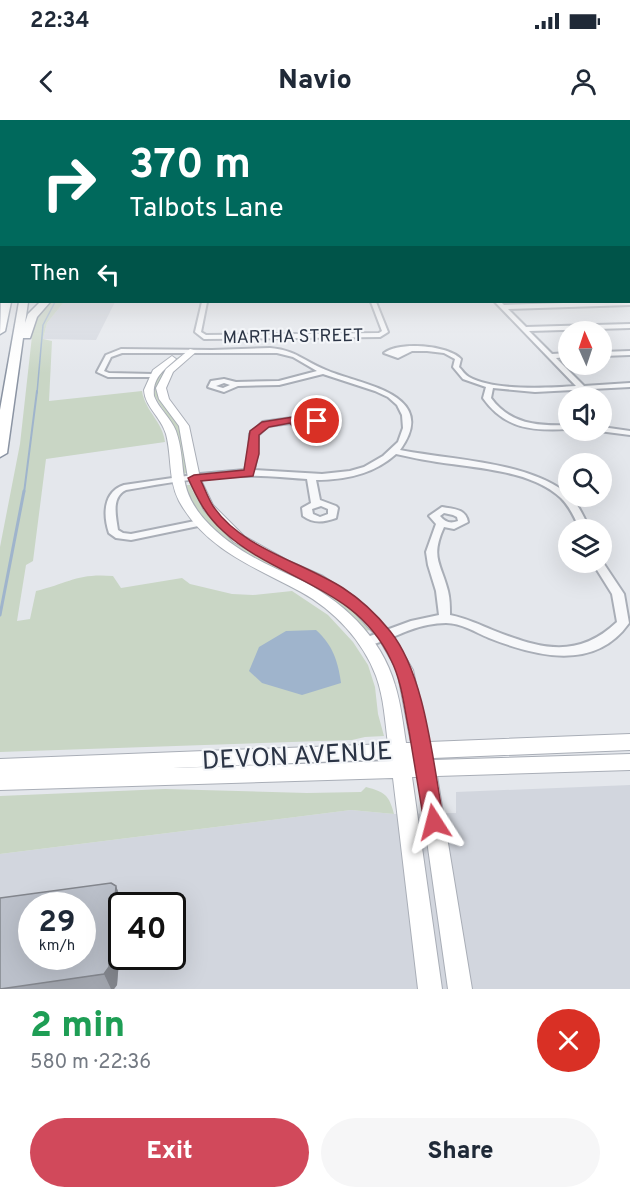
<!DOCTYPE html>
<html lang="en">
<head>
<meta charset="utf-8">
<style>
  :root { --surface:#fff; --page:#f6f6f7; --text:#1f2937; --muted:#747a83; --accent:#d1495b }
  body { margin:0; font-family:Overpass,sans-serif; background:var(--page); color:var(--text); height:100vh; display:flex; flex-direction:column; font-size:22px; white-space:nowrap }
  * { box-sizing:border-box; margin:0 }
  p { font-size:20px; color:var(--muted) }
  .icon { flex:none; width:33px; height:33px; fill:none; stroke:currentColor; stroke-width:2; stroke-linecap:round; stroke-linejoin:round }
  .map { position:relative; height:869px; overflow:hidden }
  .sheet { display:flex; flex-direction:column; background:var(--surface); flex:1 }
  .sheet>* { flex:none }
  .top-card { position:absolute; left:0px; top:0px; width:630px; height:183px; box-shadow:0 6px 24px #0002; background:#00695c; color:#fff; overflow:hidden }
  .needle { width:39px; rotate:357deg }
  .buttons { position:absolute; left:558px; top:201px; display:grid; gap:12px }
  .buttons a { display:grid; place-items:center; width:54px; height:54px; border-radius:50%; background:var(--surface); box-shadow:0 6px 24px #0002; font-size:30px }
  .speed { position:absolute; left:18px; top:772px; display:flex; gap:12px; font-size:30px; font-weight:700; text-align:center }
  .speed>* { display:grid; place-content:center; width:78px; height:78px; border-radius:50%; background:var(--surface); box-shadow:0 6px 24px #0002; line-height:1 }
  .speed small { font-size:15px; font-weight:400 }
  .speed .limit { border:3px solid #111; border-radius:9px; background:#fff; color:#111 }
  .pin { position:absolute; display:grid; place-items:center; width:51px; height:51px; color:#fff; margin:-26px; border:3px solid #fff; border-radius:50%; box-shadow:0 2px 6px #0007 }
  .me { position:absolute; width:66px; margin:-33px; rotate:351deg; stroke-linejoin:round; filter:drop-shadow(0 0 4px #0008) }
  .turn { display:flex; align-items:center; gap:21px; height:126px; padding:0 30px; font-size:27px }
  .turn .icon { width:78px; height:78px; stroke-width:2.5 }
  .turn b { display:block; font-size:42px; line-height:51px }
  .then { display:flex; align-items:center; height:57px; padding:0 30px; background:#0003; gap:12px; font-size:22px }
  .round { display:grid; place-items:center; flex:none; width:63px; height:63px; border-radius:32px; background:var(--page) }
  .head { display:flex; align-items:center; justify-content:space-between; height:102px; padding:0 30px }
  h1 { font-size:36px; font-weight:800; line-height:45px; color:#1e9e55 }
  .button { display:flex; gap:12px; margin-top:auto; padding:12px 30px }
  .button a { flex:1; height:69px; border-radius:36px; background:var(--accent); color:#fff; font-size:24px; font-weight:800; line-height:69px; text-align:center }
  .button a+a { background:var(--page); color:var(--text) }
  .status { display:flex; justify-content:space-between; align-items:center; height:42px; padding:0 30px; background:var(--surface); direction:ltr }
  .status svg { height:16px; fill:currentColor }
  header { display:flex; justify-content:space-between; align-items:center; height:78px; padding:0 30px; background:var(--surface); font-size:27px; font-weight:800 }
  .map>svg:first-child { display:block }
  .built { fill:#d2d6de; fill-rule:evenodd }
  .green { fill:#c9d6c5 }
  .water { fill:#9fb4cc }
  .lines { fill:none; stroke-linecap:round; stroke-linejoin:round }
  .stream-far2 { stroke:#9fb4cc; stroke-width:1.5 }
  .stream-far1 { stroke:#9fb4cc; stroke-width:2 }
  .stream { stroke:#9fb4cc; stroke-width:3 }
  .street-casing { stroke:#a9aeb7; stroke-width:4 }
  .secondary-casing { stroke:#a9aeb7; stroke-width:2 }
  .highway-casing { stroke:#8b94a3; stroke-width:3 }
  .street { fill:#f7f8fa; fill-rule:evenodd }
  .secondary { fill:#fff; fill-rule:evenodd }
  .highway { fill:#fff; fill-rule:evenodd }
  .wall { fill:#a1a5ae; fill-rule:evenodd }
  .shaded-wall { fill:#83868d }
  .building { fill:#bbc0ca; stroke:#83868d; stroke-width:1.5; fill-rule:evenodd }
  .route { fill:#d1495b; stroke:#882f3b; stroke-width:1.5 }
  .labels { text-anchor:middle; stroke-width:4.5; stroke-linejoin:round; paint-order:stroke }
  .far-street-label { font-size:18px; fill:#2b3445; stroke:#f4f6f9 }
  .near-street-label { font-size:26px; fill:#2b3445; stroke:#f4f6f9 }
</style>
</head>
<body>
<div class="status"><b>22:34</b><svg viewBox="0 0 49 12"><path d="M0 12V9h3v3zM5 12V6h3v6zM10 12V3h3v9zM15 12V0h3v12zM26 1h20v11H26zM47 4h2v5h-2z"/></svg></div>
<header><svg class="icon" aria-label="back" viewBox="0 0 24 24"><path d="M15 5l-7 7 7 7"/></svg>Navio<svg class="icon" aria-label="person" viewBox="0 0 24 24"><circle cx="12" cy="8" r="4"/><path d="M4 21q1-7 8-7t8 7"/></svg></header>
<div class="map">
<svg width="630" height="869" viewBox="0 0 630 869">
  <rect width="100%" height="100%" fill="#e4e7ec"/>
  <path class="built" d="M64,182H115L96,220L43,219L47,203Z
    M630,665V869H0V734L351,690L394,694L456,693V672ZM32,786H82V837H32ZM122,786H172V837H122Z"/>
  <path class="green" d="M49,182H64L47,203L43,219L52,221L49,281L142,271C145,291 163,302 165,322L46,339L33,441L26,445L17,501L30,499L36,471C69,463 77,453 113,456L121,468L182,458L190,464L232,474L253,475L292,471L328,495L353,522L368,545L375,567L378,594L384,616L365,617L352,620L0,632V427L20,324L32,216L36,198Z
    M187,232L164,252L157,268L179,306L187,353L182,354L174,307L153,273L155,260L172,241Z
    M187,365H190C210,407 244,430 285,450C315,464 353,479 370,510L365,511C338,492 310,471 282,453C241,428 204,415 185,366Z
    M366,667C385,672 389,675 394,694L351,690L0,734V676L165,669L307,673L361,672Z"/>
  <path class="water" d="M316,510C333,525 338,542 341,563L302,575L262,563L249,551L259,527L286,511Z"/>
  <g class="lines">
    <path class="stream-far2" d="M37,273L43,205L55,182"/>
    <path class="stream-far1" d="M24,373L37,271"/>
    <path class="stream" d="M0,495L24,371"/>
    <g class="street-casing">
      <path id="street" d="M628,133H630V135H628Z
        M628,146H630V149H628Z
        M628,164H630V168H628Z
        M628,181H630V185L508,189L526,207L630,204V208L529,211L552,234L568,233V237L556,238L584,266L630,263V267L535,272L493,268L491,278C510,304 537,306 568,305V309C532,311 505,309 483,278L486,267L463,259L453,247L455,239L444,233L427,231H412L398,238L384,233C399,221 448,225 461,239L459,247C462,250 465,255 469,257C493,271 548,268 576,266L495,182H501L504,185Z
        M202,182H207L201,212L206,215L379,213L382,211L371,182H376L388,212L380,217L204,219L195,212Z
        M270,228C296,230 303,241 326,250C360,265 441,273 400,330C450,340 524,341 565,372C577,381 583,395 590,410H580C575,398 570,387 561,378C531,350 475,348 437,342C423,340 410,337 396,334C374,354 345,360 316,360L320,380L336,386L338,388L336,398C324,402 314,404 303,396L302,388L311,383L307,359C286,358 266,355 246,356C206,356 166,363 126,370C111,377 116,396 118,410L123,413L131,414L200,400L205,403L203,405L131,420L116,418L109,413C103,395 103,372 124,365L200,354L245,350L249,334L250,314L263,302L292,298C299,291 309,293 318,295L320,303L303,308L290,303L268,306L258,315L257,334L254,350L322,354L350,351L364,347L383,336L398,322L403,308L402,295L397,285L388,277L375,271L323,254L279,265L238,266L224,272L208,267L211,261L224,259L236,262L279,261L317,251L293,237L277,233H122L111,237L104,251L109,253L153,254L156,256L155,257H108L97,252L106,235L121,229L212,230ZM224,263L230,265L223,268L216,266ZM304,297L311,299L312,302L304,303L298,301ZM321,386L328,389V394L320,397L313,394L312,389Z
        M630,231V235L602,236V232Z
        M602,307L630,311V315L599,311L602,310Z
        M442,387C454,389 466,389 468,402L454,409L444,407C430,438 441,443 448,471C450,479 450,487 450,495C466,498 480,505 495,511C541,529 578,539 617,502L612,474L592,442H602V441L624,474L629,503C595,552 535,536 489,518C475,512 461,503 446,503C434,503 421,506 410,510C398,514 372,528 362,525L360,522L362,519L411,501L439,495L436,471L428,445L426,432L436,404L429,396ZM444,393L453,395L457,397L458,401C450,404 445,402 440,396Z"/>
    </g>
    <g class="secondary-casing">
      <path id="secondary" d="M190,229L197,231L173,252L166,268L169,279L189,306L200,358L213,385L244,416L289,441L323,456L358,479L390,511L413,550L429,622L630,614V630L433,638V640L630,634V650L437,656L472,869H448L418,657H412L442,869H418L393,658L0,670V639L388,624C385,601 384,578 376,556C363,521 334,490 301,472C255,447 206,430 179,381C168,359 172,337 166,314C161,297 145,287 144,270L153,250L172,236L176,239C164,250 152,258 154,276C159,289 171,298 176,311C188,346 175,366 205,400C230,428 263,443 296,458C341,479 381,516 395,565C401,584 403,604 406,623H411L397,550L379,519L348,485L313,462L279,447L234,422L204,390L188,358L179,306L159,279L156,268L166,249ZM390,639L391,641L173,648Z"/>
    </g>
    <g class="highway-casing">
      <path id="highway" d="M1,182H11L5,211L0,214Z
        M19,182H28L25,203L28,194L40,182H50L37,197L30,218H23L7,333L0,337V290Z"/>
    </g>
    <use href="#street" class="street"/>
    <use href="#secondary" class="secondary"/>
    <use href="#highway" class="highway"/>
  </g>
  <path class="wall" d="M111,763L116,766L123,785L122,786V804L117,865L114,869H0V778ZM32,786H82V837H32Z"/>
  <path class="shaded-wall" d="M116,766L123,785L122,786V804L117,865L114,869H111L104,854Z"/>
  <path class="building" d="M111,763L116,766L109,847L104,854L0,869V778ZM32,786H82V837H32Z"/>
  <linearGradient id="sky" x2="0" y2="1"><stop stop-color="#8bb4dd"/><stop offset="0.52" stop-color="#f3f4f6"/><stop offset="1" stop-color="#f3f4f6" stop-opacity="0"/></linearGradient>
  <rect width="630" height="253" fill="url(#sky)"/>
  <path class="route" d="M293,297L300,302L306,303L317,298L322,301L308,309L293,307L290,303L269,307L259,315V334L253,356L201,361C205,369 208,378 213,386C241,428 302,442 343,468C360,479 377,495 390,511C426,555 433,645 444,702L441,708L434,711L427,708L424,702C419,671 414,641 409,611C404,587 402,562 391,540C356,465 277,461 223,411C206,396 197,378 188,358L194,355L244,350L250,311L262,302Z"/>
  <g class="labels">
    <g class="far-street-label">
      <text transform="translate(293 216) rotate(-1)" y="6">MARTHA STREET</text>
    </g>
    <g class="near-street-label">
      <text transform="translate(297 635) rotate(-3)" y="9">DEVON AVENUE</text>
    </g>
  </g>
</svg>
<div class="buttons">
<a><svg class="needle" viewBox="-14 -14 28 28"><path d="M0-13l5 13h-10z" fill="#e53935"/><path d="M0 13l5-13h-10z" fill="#747a83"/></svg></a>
<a><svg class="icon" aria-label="sound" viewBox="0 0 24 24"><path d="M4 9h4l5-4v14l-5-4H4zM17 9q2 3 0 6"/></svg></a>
<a><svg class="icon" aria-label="search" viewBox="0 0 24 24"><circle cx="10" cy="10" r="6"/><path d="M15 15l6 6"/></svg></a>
<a><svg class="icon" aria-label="layers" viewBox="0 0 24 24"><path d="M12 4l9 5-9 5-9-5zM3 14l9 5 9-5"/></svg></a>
</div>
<div class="speed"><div>29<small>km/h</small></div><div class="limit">40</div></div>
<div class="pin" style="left:317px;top:301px;background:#d93025"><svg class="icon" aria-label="arrive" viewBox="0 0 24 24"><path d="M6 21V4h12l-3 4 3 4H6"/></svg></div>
<svg class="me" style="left:434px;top:702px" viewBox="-20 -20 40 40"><path d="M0-17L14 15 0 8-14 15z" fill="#d1495b" stroke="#fff" stroke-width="4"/></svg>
<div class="top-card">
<div class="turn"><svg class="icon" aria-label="right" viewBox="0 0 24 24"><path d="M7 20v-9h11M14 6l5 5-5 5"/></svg><div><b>370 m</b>Talbots Lane</div></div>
<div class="then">Then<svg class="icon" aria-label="left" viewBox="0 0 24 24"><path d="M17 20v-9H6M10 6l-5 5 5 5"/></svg></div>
</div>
</div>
<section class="sheet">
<div class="head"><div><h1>2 min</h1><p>580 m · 22:36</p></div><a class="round" style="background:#d93025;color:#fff"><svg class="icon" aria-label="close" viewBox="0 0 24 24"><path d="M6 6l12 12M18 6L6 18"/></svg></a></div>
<div class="button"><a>Exit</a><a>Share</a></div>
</section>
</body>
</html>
